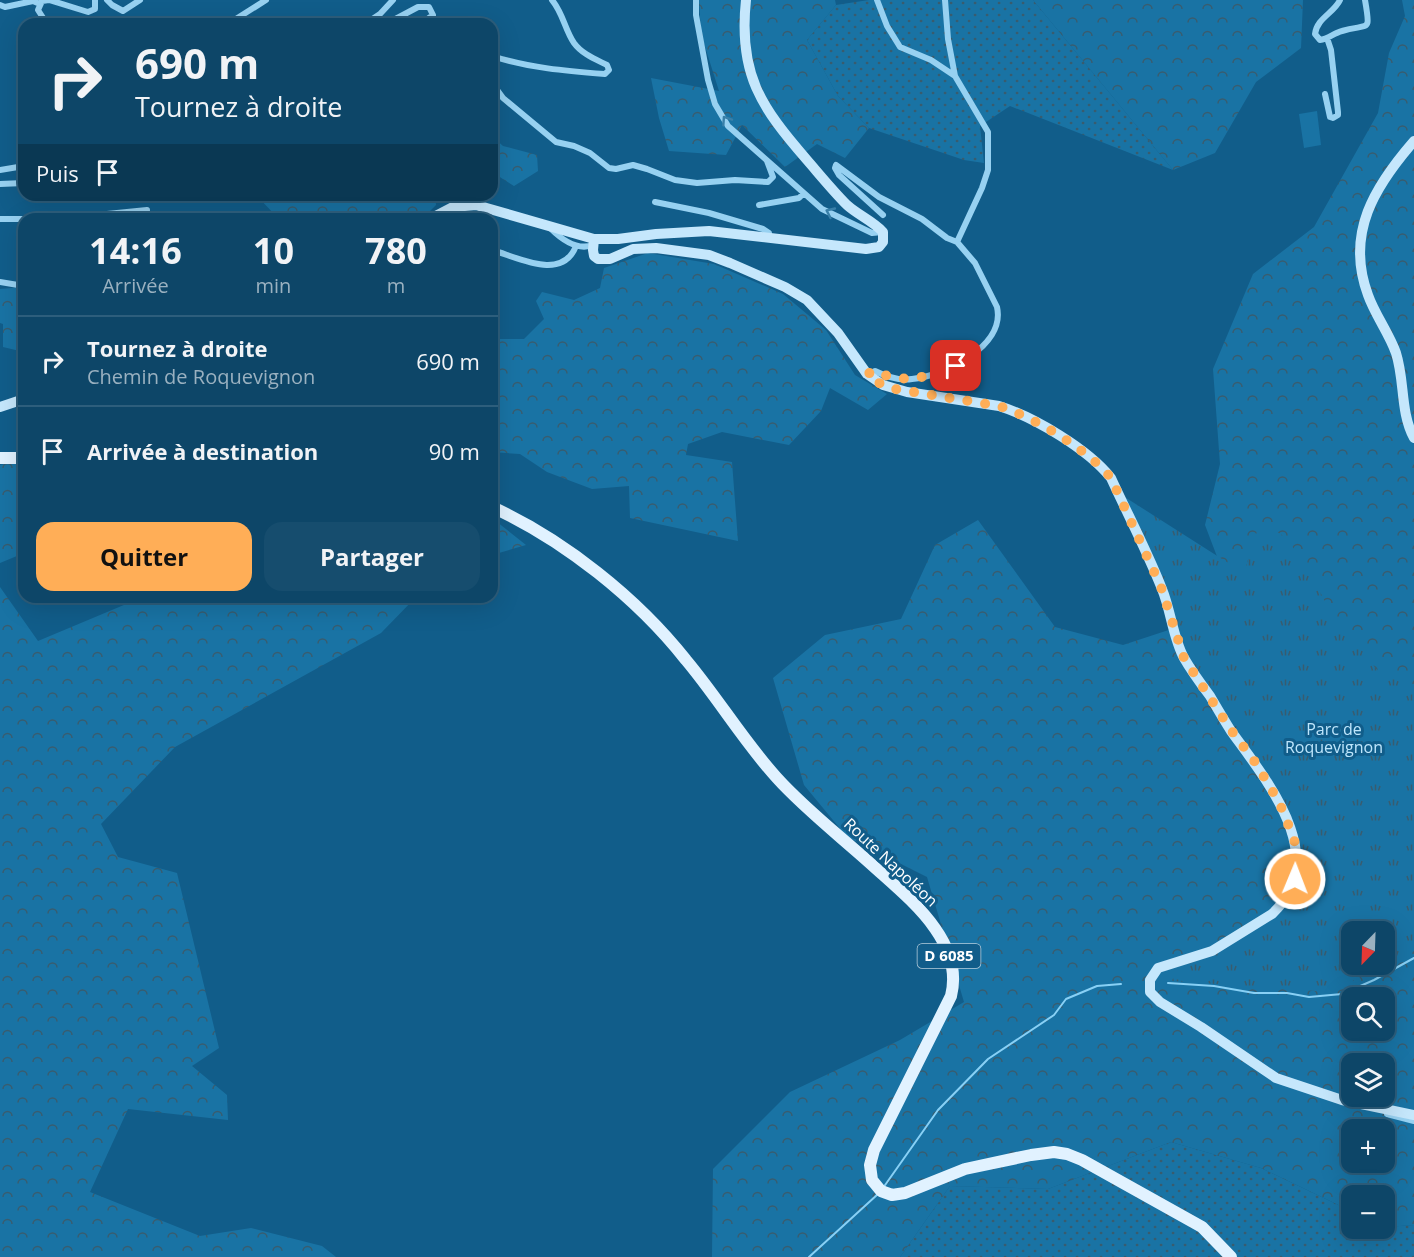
<!DOCTYPE html>
<html lang="fr">
<head>
<meta charset="utf-8">
<style>
  :root { --surface:#0d4668; --page:#164d6e; --text:#f1f3f6; --muted:#9ab1c0; --line:#2d5e7c; --accent:#ffae57 }
  body { margin:0; font-family:"Open Sans",sans-serif; background:var(--page); color:var(--text); height:100vh; display:flex; flex-direction:column; font-size:22px; white-space:nowrap }
  * { box-sizing:border-box; margin:0 }
  p { font-size:20px; color:var(--muted) }
  .icon { flex:none; width:33px; height:33px; fill:none; stroke:currentColor; stroke-width:2; stroke-linecap:round; stroke-linejoin:round }
  .map { position:relative; flex:1; overflow:hidden }
  .details { position:absolute; left:18px; top:213px; width:480px; height:390px; display:flex; flex-direction:column; background:var(--surface); border-radius:18px; box-shadow:0 6px 24px #0002,0 0 0 2px var(--line) }
  .details>* { flex:none }
  .top-card { position:absolute; left:18px; top:18px; width:480px; height:183px; border-radius:18px; box-shadow:0 6px 24px #0002,0 0 0 2px var(--line); background:#0d4668; color:var(--text); overflow:hidden }
  .needle { width:39px; rotate:203deg }
  .tools { position:absolute; left:1341px; top:921px; display:grid; gap:12px }
  .tools a { display:grid; place-items:center; width:54px; height:54px; border-radius:12px; background:var(--surface); box-shadow:0 6px 24px #0002,0 0 0 2px var(--line); font-size:30px }
  .pin { position:absolute; display:grid; place-items:center; width:51px; height:51px; color:#fff; margin:-26px; border-radius:12px; box-shadow:0 3px 9px #0006 }
  .me { position:absolute; width:66px; margin:-33px; rotate:1deg; stroke-linejoin:round; filter:drop-shadow(0 0 4px #0008) }
  .turn { display:flex; align-items:center; gap:21px; height:126px; padding:0 18px; font-size:27px }
  .turn .icon { width:78px; height:78px; stroke-width:2.5 }
  .turn b { display:block; font-size:42px; line-height:51px }
  .then { display:flex; align-items:center; height:57px; padding:0 18px; background:#0003; gap:12px; font-size:22px }
  .eta { display:flex; justify-content:space-evenly; align-items:center; height:102px; text-align:center }
  .eta b { font-size:36px; font-weight:700; line-height:42px }
  .action { display:flex; gap:12px; margin-top:auto; padding:12px 18px }
  .action a { flex:1; height:69px; border-radius:18px; background:var(--accent); color:#111; font-size:24px; font-weight:700; line-height:69px; text-align:center }
  .action a+a { background:var(--page); color:var(--text) }
  ul { padding:0; list-style:none }
  li { display:flex; align-items:center; gap:18px; height:90px; padding:0 18px; border-top:2px solid var(--line) }
  li div { flex:1 }
  li b { display:block; font-size:22px }
  li em { font-style:normal }
  .map>svg:first-child { display:block }
  .grass { fill:url(#grass-dots) }
  .forest { fill:url(#forest-crowns); fill-rule:evenodd }
  .park { fill:url(#park-tufts); fill-rule:evenodd }
  .garden { fill:#1973a4 }
  .lines { fill:none; stroke-linecap:round; stroke-linejoin:round }
  .stream { stroke:#88d0f5; stroke-width:2 }
  .street { stroke:#97d1f1; stroke-width:6 }
  .secondary { stroke:#c5e7fc; stroke-width:10 }
  .primary { stroke:#e1f2ff; stroke-width:12 }
  .oneway { stroke:#3980a9 }
  .route { stroke:#ffae57; stroke-width:10; stroke-dasharray:0 18 }
  .labels { text-anchor:middle; stroke-width:6; stroke-linejoin:round; paint-order:stroke }
  .shield { fill:#115d8a; stroke:#b8cedc; stroke-width:1.5 }
  .shield-label { font-size:15px; font-weight:bold; fill:#fff }
  .park-label { font-size:16px; fill:#bee6fc; stroke:#115d8a }
  .street-label { font-size:16px; fill:#fff; stroke:#115d8a }
</style>
</head>
<body>
<div class="map">
<svg width="1414" height="1257" viewBox="0 0 1414 1257">
  <defs>
    <pattern id="grass-dots" width="8" height="8" patternUnits="userSpaceOnUse" patternTransform="scale(1.5)"><rect width="8" height="8" fill="#1973a4"/><path d="M2 2h.1M6 6h.1" fill="none" stroke="#385c6f" stroke-width="1.8" stroke-linecap="round"/></pattern>
    <pattern id="forest-crowns" width="20" height="18" patternUnits="userSpaceOnUse" patternTransform="scale(1.5)"><rect width="20" height="18" fill="#1973a4"/><path d="M2 6a3 3 0 1 1 6 0M12 15a3 3 0 1 1 6 0" fill="none" stroke="#385c6f"/></pattern>
    <pattern id="park-tufts" width="24" height="20" patternUnits="userSpaceOnUse" patternTransform="scale(1.5)"><rect width="24" height="20" fill="#1973a4"/><path d="M3 7l-1-3M5 7V3M7 7l1-3M15 17l-1-3M17 17v-4M19 17l1-3" fill="none" stroke="#385c6f"/></pattern>
  </defs>
  <rect width="100%" height="100%" fill="#115d8a"/>
  <path class="grass" d="M869,0H1033L1173,170L1010,106L980,126L984,163L964,160L869,128L838,96L807,40L836,5Z
    M1171,1142L1261,1168L1351,1211L1352,1228H1384L1385,1227L1414,1225V1257H900L950,1186L1048,1189Z"/>
  <path class="forest" d="M699,0H835L836,5L807,40L838,96L869,128L845,158L817,144L785,167L742,125L726,155L669,151L659,118L651,78L719,91L701,34Z
    M1033,0H1303L1301,48L1256,82L1215,153L1173,170Z
    M1402,0H1414V1225L1385,1227L1384,1196H1352L1351,1211L1261,1168L1171,1142L1048,1189L950,1186L900,1257H712L713,1169L790,1092L900,1040L964,1002L927,877L847,837L804,785L773,678L825,635L901,619L935,545L978,520L1055,627L1123,645L1187,624L1229,588L1205,525L1220,464L1213,369L1253,274L1314,227L1378,113L1389,53L1405,16ZM1352,932H1384V964H1352ZM1352,998H1384V1030H1352ZM1352,1064H1384V1096H1352ZM1352,1130H1384V1162H1352Z
    M492,136L503,146L537,155L538,171L514,186L492,172Z
    M256,195H435L436,205L422,219H279Z
    M648,253L714,264L783,294L826,330L855,375L887,394L868,410L830,388L821,411L789,445L722,432L688,444L686,455L732,462L738,541L630,518L629,486L592,489L547,472L520,454L492,452V339H524L544,319L536,301L542,292L574,300L600,288L604,268Z
    M24,287V352L3,347V324L0,323V289Z
    M15,462L24,464V553L0,563V465Z
    M492,518L526,545L492,555Z
    M0,587L38,641L143,597H416L381,633L175,747L101,824L118,857L177,873L219,1048L192,1066L227,1095L228,1120L128,1109L90,1192L200,1236L251,1228L322,1246L336,1257H0Z"/>
  <path class="park" d="M1120,494L1244,573L1259,525L1281,534L1305,561L1328,608L1349,629L1366,650L1368,659L1380,673L1398,681L1414,693V951L1330,992L1174,981L1171,971L1206,957L1279,914L1291,899L1296,887L1300,867L1290,823L1184,652ZM1352,932H1384V964H1352Z"/>
  <path class="garden" d="M1317,111L1321,145L1304,148L1299,114Z"/>
  <g class="lines">
    <path class="stream" d="M1168,983L1214,986L1254,993H1287L1309,997L1342,994L1374,980L1414,958
      M883,1188L938,1110L988,1059L1054,1015L1066,999L1097,986L1121,984
      M809,1257L878,1194"/>
    <path class="street" d="M107,0L112,5L123,11L140,0
      M696,0V15L708,80L715,104L728,126L822,209L872,233L882,232
      M877,0L887,26L900,47L931,60L955,76
      M945,0L948,39L955,76L988,132V170L982,188L957,242
      M1340,0C1334,13 1317,18 1315,34L1320,40C1328,39 1334,33 1342,31C1369,23 1371,34 1365,0
      M0,5L5,7L33,1L40,4
      M47,24L38,10L42,1L49,0L88,12L95,9V0
      M228,24L266,0
      M365,24L380,14L393,0
      M386,24L418,7H429L433,15L421,24
      M492,56C529,68 566,71 605,74L609,70L607,65C595,59 582,54 574,43C565,30 563,13 552,0
      M492,83L503,98L556,142L574,146L590,153L609,168L616,169L633,165L647,169L675,180L697,183L735,180L768,182L773,177L767,161
      M1325,94L1330,117L1333,118L1338,115V112L1331,50L1327,38
      M836,165L879,197L922,219L947,238L957,242L975,263L997,307C1006,347 943,376 912,379C900,381 885,376 875,371L868,374
      M836,165L835,168L839,175L883,215
      M0,170L24,166
      M0,184L24,183
      M655,202L709,213L763,229L769,233V237
      M759,205L799,198L803,194
      M0,219H24
      M57,219L147,210
      M550,228C562,240 577,251 593,245
      M492,250C517,257 562,282 576,246
      M0,282L24,286
      M1387,1114L1414,1121"/>
    <path class="secondary" d="M1414,141C1375,186 1345,233 1368,295C1375,315 1389,333 1396,353C1405,381 1400,412 1414,438
      M430,219L453,207L476,205L594,239H618L656,234L709,231L866,249L879,247L883,242V232C873,221 858,215 847,205C833,191 820,175 807,160C761,107 738,74 746,0
      M594,239L593,250L594,256L598,259H610L633,249L656,248L709,255L730,263L785,287L807,300L838,333L867,374L883,385L907,392L999,406C1034,417 1088,449 1111,478C1128,515 1147,551 1162,589C1171,611 1173,638 1184,658C1192,672 1201,684 1210,696C1217,708 1224,720 1231,731C1267,781 1332,858 1272,914L1212,951L1158,968L1150,980V992L1160,1002L1201,1027L1276,1078L1342,1100L1414,1115
      M0,407L24,399"/>
    <path class="primary" d="M0,458H24
      M492,507C564,540 637,598 686,660C718,698 744,742 777,778C805,809 840,836 871,864C907,897 965,940 951,996L874,1150L870,1165L872,1180L881,1191L892,1195L905,1193L965,1169L1031,1155L1054,1152L1067,1154L1082,1160L1202,1227L1231,1257"/>
  </g>
  <defs><path id="oneway-chevron" d="M-2-3.5L2.5 0L-2 3.5" fill="none" stroke-width="1.6" stroke-linecap="round" stroke-linejoin="round" transform="scale(1.5)"/></defs>
  <g class="oneway">
    <use href="#oneway-chevron" transform="translate(726 120) rotate(-124)"/>
    <use href="#oneway-chevron" transform="translate(830 212) rotate(-155)"/>
  </g>
  <g class="lines">
    <path class="route" d="M956,366C928,377 903,385 875,371L867,374L882,385L895,389L999,406C1035,418 1087,449 1111,478L1161,587L1184,658L1231,730L1255,762L1279,802L1294,839L1297,855L1295,879"/>
  </g>
  <g class="labels">
    <rect class="shield" x="917.5" y="944" width="63" height="24" rx="4.5"/>
    <g class="shield-label">
      <text x="949" y="961">D 6085</text>
    </g>
    <g class="park-label">
      <text x="1334" y="735">Parc de<tspan x="1334" dy="18">Roquevignon</tspan></text>
    </g>
    <g class="street-label">
      <text transform="translate(891 862) rotate(43)" y="6">Route Napoléon</text>
    </g>
  </g>
</svg>
<div class="tools">
<a><svg class="needle" viewBox="-14 -14 28 28"><path d="M0-13l5 13h-10z" fill="#e53935"/><path d="M0 13l5-13h-10z" fill="#9ab1c0"/></svg></a>
<a><svg class="icon" aria-label="search" viewBox="0 0 24 24"><circle cx="10" cy="10" r="6"/><path d="M15 15l6 6"/></svg></a>
<a><svg class="icon" aria-label="layers" viewBox="0 0 24 24"><path d="M12 4l9 5-9 5-9-5zM3 14l9 5 9-5"/></svg></a>
<a>+</a>
<a>−</a>
</div>
<div class="pin" style="left:956px;top:366px;background:#d93025"><svg class="icon" aria-label="arrive" viewBox="0 0 24 24"><path d="M6 21V4h12l-3 4 3 4H6"/></svg></div>
<svg class="me" style="left:1295px;top:879px" viewBox="-20 -20 40 40"><circle r="17" fill="#ffae57" stroke="#fff" stroke-width="3"/><path d="M0-11L8 9 0 5-8 9z" fill="#fff"/></svg>
<div class="top-card">
<div class="turn"><svg class="icon" aria-label="right" viewBox="0 0 24 24"><path d="M7 20v-9h11M14 6l5 5-5 5"/></svg><div><b>690 m</b>Tournez à droite</div></div>
<div class="then">Puis<svg class="icon" aria-label="arrive" viewBox="0 0 24 24"><path d="M6 21V4h12l-3 4 3 4H6"/></svg></div>
</div>
<section class="details">
<div class="eta">
<div><b>14:16</b><p>Arrivée</p></div>
<div><b>10</b><p>min</p></div>
<div><b>780</b><p>m</p></div>
</div>
<ul>
<li><svg class="icon" aria-label="right" viewBox="0 0 24 24"><path d="M7 20v-9h11M14 6l5 5-5 5"/></svg><div><b>Tournez à droite</b><p>Chemin de Roquevignon</p></div><em>690 m</em></li>
<li><svg class="icon" aria-label="arrive" viewBox="0 0 24 24"><path d="M6 21V4h12l-3 4 3 4H6"/></svg><div><b>Arrivée à destination</b></div><em>90 m</em></li>
</ul>
<div class="action"><a>Quitter</a><a>Partager</a></div>
</section>
</div>
</body>
</html>
